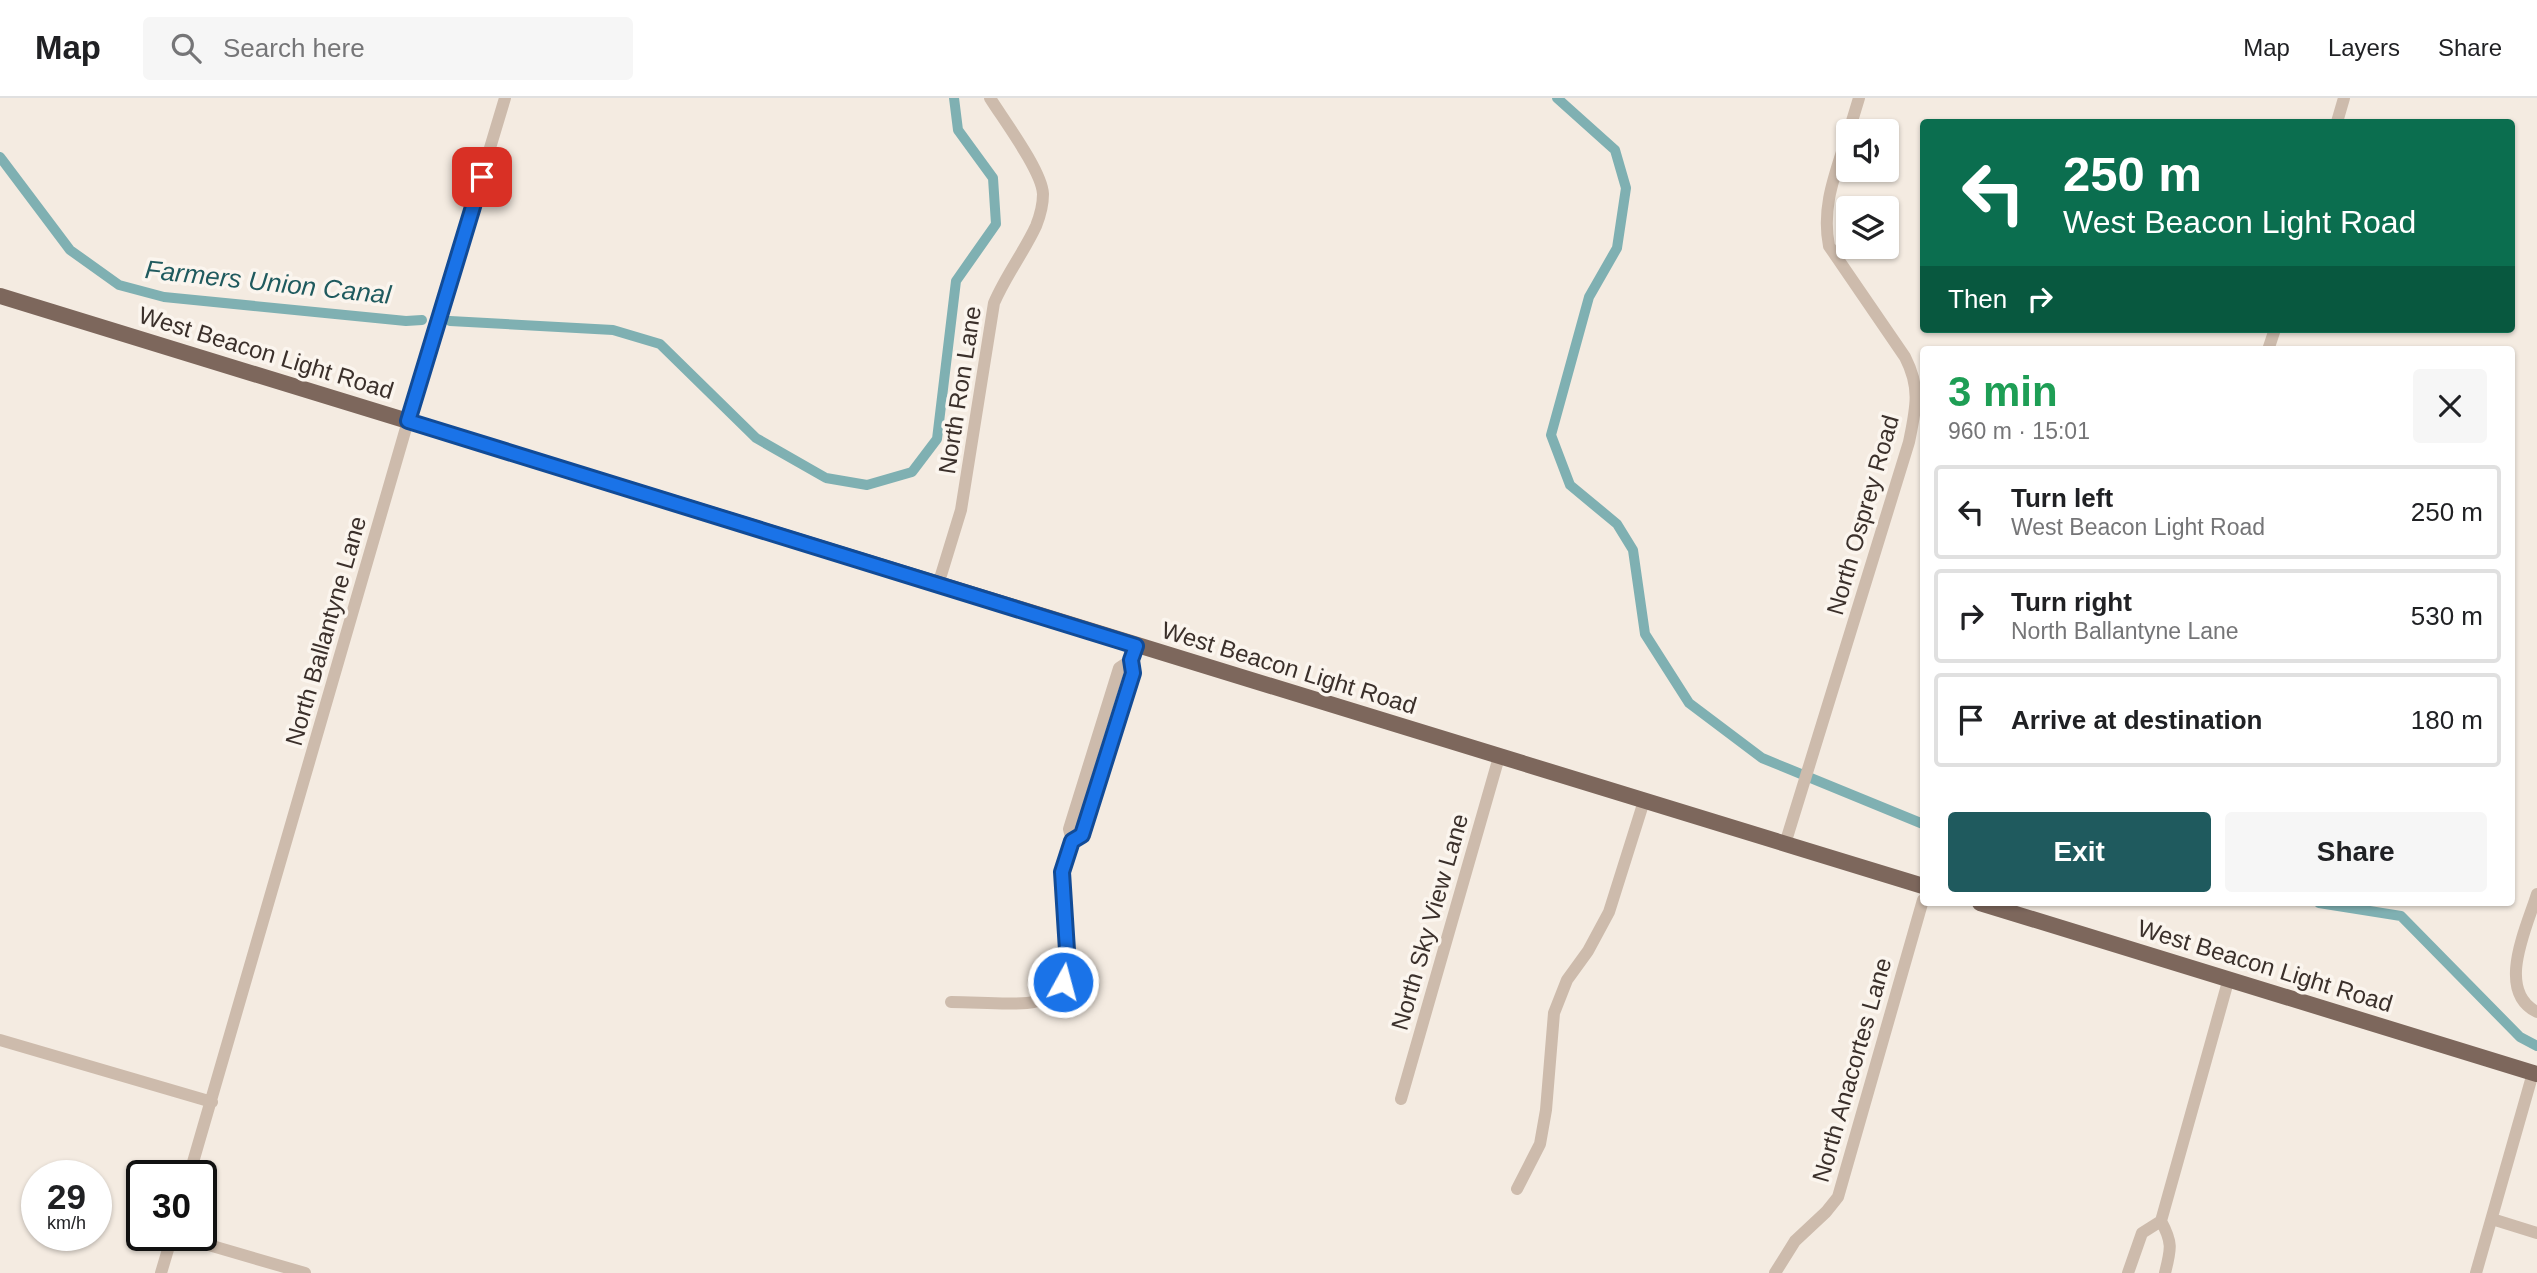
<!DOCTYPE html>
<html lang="en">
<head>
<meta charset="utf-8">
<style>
  :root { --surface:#fff; --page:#f6f6f6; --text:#202124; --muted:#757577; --line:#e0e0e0; --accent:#1f5a5e }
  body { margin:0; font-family:Helvetica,sans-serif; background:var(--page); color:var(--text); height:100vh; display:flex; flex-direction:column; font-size:26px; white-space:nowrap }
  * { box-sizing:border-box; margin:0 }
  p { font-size:23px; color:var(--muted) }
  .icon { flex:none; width:38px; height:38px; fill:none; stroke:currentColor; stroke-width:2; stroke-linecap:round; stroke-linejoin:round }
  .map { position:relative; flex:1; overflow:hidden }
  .side { position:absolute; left:1920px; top:248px; width:595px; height:560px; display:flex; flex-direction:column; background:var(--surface); border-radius:7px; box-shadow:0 2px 5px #0004 }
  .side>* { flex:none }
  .guide { position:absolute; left:1920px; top:21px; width:595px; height:214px; border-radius:7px; box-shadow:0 2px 5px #0004; background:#0b6e4f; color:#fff; overflow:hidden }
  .fabs { position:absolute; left:1836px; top:21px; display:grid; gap:14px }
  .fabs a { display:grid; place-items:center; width:63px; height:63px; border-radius:7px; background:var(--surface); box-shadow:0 2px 5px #0004; font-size:35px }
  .speed { position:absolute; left:21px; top:1062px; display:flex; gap:14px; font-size:35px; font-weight:700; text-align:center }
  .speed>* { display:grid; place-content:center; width:91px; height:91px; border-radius:50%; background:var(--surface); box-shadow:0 2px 5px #0004; line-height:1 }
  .speed small { font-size:18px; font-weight:400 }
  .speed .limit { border:4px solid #111; border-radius:10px; background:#fff; color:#111 }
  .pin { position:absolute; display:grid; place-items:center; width:60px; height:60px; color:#fff; margin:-30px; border-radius:14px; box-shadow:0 4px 10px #0006 }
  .me { position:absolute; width:77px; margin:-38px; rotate:7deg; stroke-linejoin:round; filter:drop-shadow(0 0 5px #0008) }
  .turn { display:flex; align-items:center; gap:24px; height:147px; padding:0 28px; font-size:32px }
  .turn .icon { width:91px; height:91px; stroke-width:2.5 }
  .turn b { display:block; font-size:49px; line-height:60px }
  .then { display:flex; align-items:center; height:66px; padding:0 28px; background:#0003; gap:14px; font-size:26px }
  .round { display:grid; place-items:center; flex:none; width:74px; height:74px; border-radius:7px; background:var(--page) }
  .summary { display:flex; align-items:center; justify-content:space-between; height:119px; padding:0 28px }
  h1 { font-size:42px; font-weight:700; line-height:52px; color:#1e9e55 }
  .cta { display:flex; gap:14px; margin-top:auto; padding:14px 28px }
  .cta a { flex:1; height:80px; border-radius:7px; background:var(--accent); color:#fff; font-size:28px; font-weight:700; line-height:80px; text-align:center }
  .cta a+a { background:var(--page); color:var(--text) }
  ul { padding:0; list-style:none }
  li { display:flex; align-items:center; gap:21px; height:94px; margin:0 14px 10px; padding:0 14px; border:4px solid var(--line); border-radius:7px }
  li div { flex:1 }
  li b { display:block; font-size:26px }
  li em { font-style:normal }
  header { display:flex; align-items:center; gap:42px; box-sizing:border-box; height:98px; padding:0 35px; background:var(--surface); border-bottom:2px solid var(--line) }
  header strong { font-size:33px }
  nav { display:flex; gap:38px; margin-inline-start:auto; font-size:24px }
  .search { width:490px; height:63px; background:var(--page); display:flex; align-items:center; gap:18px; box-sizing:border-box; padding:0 24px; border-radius:7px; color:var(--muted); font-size:26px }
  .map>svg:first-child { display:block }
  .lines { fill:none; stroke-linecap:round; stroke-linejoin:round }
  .canal { stroke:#7fb0b2; stroke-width:10 }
  .minor { stroke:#cdbbac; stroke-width:12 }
  .major { stroke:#7d675c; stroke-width:16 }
  .route-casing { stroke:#114b97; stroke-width:18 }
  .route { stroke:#1a73e8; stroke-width:12 }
  .labels { text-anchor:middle; stroke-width:7; stroke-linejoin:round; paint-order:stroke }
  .street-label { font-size:24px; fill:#3b302b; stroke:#fbf5ee }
  .water-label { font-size:26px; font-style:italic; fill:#1f5a5e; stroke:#fbf5ee }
</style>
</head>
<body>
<header>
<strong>Map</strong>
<div class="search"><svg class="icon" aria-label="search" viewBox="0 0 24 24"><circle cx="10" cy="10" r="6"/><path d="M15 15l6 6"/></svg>Search here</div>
<nav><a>Map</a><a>Layers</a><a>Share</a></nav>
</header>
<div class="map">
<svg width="2537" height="1175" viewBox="0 0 2537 1175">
  <rect width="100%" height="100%" fill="#f4ebe1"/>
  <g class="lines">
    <path class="canal" d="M1557,0L1615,52L1626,90L1617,150L1589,199L1551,337L1570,387L1617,426L1633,452L1645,536L1689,605L1762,660L1923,726
      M0,59L70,152L119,187L164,199L406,223L422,222
      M450,223L613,232L660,246L756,340L826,380L867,387L912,374L937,341L956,183L996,126L993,80L958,32L954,0
      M2319,805L2401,818L2520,939L2537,948"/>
    <path class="minor" d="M2337,24L2344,0
      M1849,33L1859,0
      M2268,252L2275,231
      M938,487L961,412L994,205C1006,177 1024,154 1036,128C1040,118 1043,106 1043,96C1042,73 1003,21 990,0
      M1131,562L1119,570L1069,731L1072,743L1082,737L1133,575L1131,562L1136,548
      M1785,746L1909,344C1916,310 1921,290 1905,259L1829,148C1821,108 1836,74 1848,35
      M2537,796C2527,829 2495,893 2537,914
      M951,904C976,904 1002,907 1027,905C1095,899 1056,815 1062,775C1064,764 1069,753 1072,743
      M0,942L212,1004
      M1401,1001L1499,659
      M189,1078L408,323L505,0
      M1517,1091L1540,1046L1546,1012L1554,915L1567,882L1588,853L1609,814L1644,703
      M2492,1121L2537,1135
      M2161,1123C2173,1145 2171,1151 2165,1175
      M178,1138L305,1175
      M161,1175L172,1138
      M1775,1175L1795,1143L1826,1114L1838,1099L1923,802
      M2128,1175L2142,1135L2161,1123L2229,880
      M2476,1175L2533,975"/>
    <path class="major" d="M0,198L1923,788
      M1980,805L2537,976"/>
  </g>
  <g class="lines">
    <g class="route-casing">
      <path id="route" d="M482,79L408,323L1136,548L1131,562L1133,575L1082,737L1072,743L1062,774L1068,868L1063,884"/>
    </g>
    <use href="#route" class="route"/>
  </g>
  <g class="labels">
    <g class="street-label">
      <text transform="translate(266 255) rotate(17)" y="8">West Beacon Light Road</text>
      <text transform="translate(960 292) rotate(-81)" y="8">North Ron Lane</text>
      <text transform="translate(1863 417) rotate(-74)" y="8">North Osprey Road</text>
      <text transform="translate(326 533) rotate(-74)" y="8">North Ballantyne Lane</text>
      <text transform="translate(1289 570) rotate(17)" y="8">West Beacon Light Road</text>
      <text transform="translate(1430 824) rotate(-74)" y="8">North Sky View Lane</text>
      <text transform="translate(2265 868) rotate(17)" y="8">West Beacon Light Road</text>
      <text transform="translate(1852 972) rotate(-74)" y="8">North Anacortes Lane</text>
    </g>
    <g class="water-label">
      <text transform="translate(268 184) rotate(6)" y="9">Farmers Union Canal</text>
    </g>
  </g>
</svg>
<div class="fabs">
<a><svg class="icon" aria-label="sound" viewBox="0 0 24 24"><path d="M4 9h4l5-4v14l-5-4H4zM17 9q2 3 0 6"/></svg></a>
<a><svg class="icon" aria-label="layers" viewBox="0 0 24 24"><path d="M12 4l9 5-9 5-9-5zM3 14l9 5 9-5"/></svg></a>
</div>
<div class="speed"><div>29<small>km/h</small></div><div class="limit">30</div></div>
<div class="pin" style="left:482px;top:79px;background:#d93025"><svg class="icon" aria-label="arrive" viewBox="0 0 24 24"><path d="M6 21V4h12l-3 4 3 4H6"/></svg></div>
<svg class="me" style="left:1063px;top:884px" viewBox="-20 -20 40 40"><circle r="17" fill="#1a73e8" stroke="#fff" stroke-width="3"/><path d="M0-11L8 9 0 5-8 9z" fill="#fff"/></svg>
<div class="guide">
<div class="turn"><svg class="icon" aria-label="left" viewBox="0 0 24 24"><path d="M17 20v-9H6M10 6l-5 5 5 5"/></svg><div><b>250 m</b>West Beacon Light Road</div></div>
<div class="then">Then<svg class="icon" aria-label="right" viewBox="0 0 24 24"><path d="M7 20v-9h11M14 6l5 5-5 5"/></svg></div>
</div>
<section class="side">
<div class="summary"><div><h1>3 min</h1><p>960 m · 15:01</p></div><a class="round"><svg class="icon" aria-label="close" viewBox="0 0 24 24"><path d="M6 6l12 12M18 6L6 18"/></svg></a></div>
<ul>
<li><svg class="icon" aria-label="left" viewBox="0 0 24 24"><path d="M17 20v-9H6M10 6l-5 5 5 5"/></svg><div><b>Turn left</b><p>West Beacon Light Road</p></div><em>250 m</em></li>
<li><svg class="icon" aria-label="right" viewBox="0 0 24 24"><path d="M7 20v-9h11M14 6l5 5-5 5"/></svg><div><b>Turn right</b><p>North Ballantyne Lane</p></div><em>530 m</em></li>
<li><svg class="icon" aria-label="arrive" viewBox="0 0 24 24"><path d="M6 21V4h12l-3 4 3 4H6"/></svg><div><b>Arrive at destination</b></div><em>180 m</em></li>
</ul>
<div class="cta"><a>Exit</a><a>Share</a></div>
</section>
</div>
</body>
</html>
